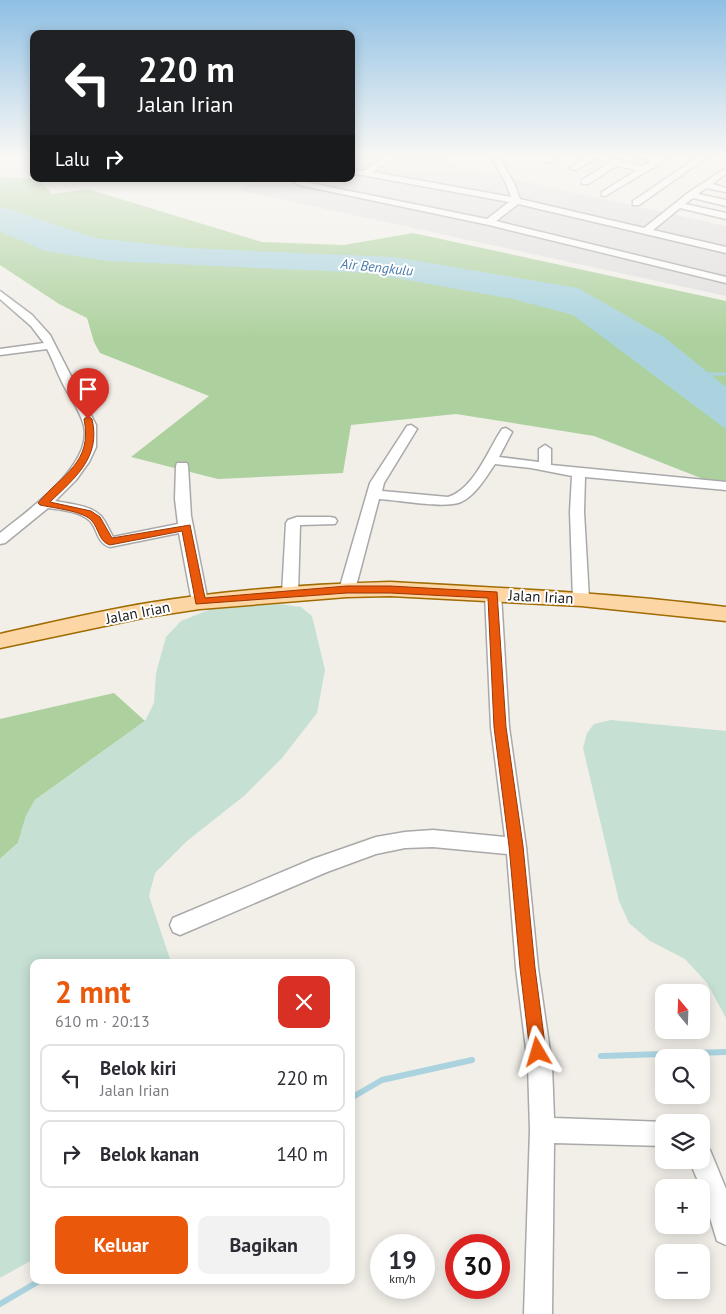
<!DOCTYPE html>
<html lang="id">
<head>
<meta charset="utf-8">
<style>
  :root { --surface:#fff; --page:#f2f2f3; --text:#2b2b33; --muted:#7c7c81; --line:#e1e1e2; --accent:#ea580c }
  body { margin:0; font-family:"PT Sans",sans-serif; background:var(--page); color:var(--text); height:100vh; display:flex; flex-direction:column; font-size:19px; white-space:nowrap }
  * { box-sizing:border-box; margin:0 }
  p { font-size:16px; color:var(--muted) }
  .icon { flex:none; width:28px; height:28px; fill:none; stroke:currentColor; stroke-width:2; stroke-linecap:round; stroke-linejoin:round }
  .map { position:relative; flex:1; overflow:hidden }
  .details { position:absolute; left:30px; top:959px; width:325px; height:325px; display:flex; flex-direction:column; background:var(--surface); border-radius:10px; box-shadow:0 2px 12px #0003 }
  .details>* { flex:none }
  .banner { position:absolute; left:30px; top:30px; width:325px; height:152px; border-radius:10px; box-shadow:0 2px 12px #0003; background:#202124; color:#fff; overflow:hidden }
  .needle { width:32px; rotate:341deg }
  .controls { position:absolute; left:655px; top:984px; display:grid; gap:10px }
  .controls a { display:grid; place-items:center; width:55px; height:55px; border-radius:10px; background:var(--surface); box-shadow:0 2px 12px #0003; font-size:25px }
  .speed { position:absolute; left:370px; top:1234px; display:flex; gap:10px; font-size:25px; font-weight:700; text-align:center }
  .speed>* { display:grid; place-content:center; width:65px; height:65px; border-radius:50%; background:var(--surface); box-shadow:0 2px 12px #0003; line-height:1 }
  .speed small { font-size:12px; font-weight:400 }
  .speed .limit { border:8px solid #d22; background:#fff; color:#111 }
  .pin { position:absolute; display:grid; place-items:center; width:42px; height:42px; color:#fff; margin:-51px -21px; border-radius:50% 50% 50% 0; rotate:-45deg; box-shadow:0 0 5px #0007 }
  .pin .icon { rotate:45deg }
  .me { position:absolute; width:55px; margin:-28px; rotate:353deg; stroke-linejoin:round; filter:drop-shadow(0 0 4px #0008) }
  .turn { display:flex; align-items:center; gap:18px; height:105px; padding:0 25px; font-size:22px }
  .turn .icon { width:65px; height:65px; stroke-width:2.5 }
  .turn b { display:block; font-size:35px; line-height:42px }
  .then { display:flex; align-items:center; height:48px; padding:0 25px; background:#0003; gap:10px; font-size:19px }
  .round { display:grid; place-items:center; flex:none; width:52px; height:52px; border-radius:10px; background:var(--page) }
  .summary { display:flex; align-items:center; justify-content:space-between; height:85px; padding:0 25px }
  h1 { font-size:30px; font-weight:700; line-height:38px; color:var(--accent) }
  .cta { display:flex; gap:10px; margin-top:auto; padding:10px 25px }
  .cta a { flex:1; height:58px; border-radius:10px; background:var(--accent); color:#fff; font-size:20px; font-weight:700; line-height:58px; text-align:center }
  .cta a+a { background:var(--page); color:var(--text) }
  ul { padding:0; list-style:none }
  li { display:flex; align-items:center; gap:15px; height:68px; margin:0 10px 8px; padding:0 15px; border:2px solid var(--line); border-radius:10px }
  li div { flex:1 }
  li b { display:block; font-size:19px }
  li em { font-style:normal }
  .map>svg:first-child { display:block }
  .residential { fill:#e0dfdf }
  .forest { fill:#add19e }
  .wetland { fill:#c6e0d4 }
  .water { fill:#aad3df }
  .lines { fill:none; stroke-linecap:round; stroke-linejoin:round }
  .stream-far1 { stroke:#aad3df; stroke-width:3 }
  .stream { stroke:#aad3df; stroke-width:6 }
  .minor-casing { stroke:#a9a9a9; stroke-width:3 }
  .major-casing { stroke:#a06b00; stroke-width:3 }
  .minor { fill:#fff; fill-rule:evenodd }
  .major { fill:#fcd6a4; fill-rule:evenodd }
  .route { fill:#ea580c; stroke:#983908 }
  .labels { text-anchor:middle; stroke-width:4; stroke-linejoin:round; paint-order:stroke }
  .far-water-label { font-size:14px; font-style:italic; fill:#4a7aab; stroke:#fff }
  .street-label { font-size:15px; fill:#222; stroke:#fff }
</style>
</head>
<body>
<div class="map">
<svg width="726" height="1314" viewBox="0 0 726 1314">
  <rect width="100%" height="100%" fill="#f2efe9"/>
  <path class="residential" d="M351,155H453L444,164L726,226V296L238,190L258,179H351Z"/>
  <path class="forest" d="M0,177L39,179L52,194L88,189L262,242L344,245L413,233L726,301V488L594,436L456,414L351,425L343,473L218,479L131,457L209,396L100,353L94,342L87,318L59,304L0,265Z
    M114,693L145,721L35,800L26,816L18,843L0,859V719Z"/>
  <path class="wetland" d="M279,604L301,607L312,616L325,670L317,713L282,758L244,796L187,841L155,873L149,896L171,962H34V1259L0,1278V859L18,843L26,816L35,800L145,721L154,703L156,673L166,637L181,621L211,609Z
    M611,720L726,731V1018L707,983L685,959L650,941L629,923L619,901L583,748L587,733L594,724Z"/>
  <path class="water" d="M0,207L6,208L95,238L188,248L394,257L578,288L664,337L726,387V429L573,315L513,299L369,273L108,261L45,251L0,231Z"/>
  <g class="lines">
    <path class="stream-far1" d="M702,374H726"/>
    <path class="stream" d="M601,1056L726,1052
      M351,1098L382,1080L472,1060
      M0,1304L41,1280"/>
    <g class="minor-casing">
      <path id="minor" d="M388,155H397L373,172L511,197L506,183L490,155H498L514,183L520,199L644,228L688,193L726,168V174L712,184L726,188V192L706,188L698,194L726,200V206L693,198L685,204L726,213V219L680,208L653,230L726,247V253L518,204L496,221L726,277V283L489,225L299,185L295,183L299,179H307L305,182L487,219L509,202L351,173V169L364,171Z
        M551,155H561L551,162H545V158Z
        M591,155C608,155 626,163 643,166L651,161L630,155H643L656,158L661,155H670L661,163L605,196H602V192L637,170L616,166L588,184H582V180L609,163L597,158L576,170L569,168Z
        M701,155H710L639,205H633V201Z
        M0,291L32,315L50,335L96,425V447L89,462L76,480L55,501C69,504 90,505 101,516C106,522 109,530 113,537L178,524L175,499L176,466L177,463H187L188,466L191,516L208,602L205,606L200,607L195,606L192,602L179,533L110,547C96,543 98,528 89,520C78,511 61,510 48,508L5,543L0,544V533C27,511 93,466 84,426C80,410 70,398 63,384C57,373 53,360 47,349L0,355V349L44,343L31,326L0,299Z
        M411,425L417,429L384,483L382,491L448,497C474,489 488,450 502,429L506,428L512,432L499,457L539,462V449L545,445L551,449V465L726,482V490L585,477L584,512L589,599L586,603L581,604L576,603L573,599L570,512L572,476L531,468L495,464C486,477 476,495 461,502C444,509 399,500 379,499L355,590L352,594H342L339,590L370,483L407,426Z
        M297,517H330L335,518L337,521L335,524L300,525L298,594L295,598H285L282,594L286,523L288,520Z
        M493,589L498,590L501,594L509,727L526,847L538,968L552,1065L554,1118L666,1122H664V1146L554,1143L552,1314H524L530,1130L528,1065L516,968L507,854L433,847L405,848L376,854L327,872L180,935L173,932L170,925L173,918L313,859L376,837L405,832L433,830L505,837L491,727L485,594L488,590Z
        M701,1147L710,1150L726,1189V1245L717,1241L701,1188L689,1160H701Z"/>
    </g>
    <g class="major-casing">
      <path id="major" d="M390,582C502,588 614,593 726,607V621L581,606L390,596L347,597L200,609L147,617L0,648V634C49,623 99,611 148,603C228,590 310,584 390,582Z"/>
    </g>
    <use href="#minor" class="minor"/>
    <use href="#major" class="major"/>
  </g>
  <linearGradient id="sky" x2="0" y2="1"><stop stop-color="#8fc0e4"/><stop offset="0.46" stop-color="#f9f8f5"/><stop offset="1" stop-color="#f9f8f5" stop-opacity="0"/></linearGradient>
  <rect width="726" height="339" fill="url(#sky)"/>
  <path class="route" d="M88,416L92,419C101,457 76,477 50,502L91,511L100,517L112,538L190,525L205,598L347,586H390L497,592L506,727L523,846L535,968L546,1052L544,1058L538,1060L532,1058L530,1052L520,968L509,846L494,727L488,598L390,593H347L196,604L182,531L110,545C99,542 99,529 92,521C84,511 53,508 40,505L38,503C62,474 93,463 84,419Z"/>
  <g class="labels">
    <g class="far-water-label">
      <text transform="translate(377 267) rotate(6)" y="5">Air Bengkulu</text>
    </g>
    <g class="street-label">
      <text transform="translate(541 597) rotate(3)" y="5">Jalan Irian</text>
      <text transform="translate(138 613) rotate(-11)" y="5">Jalan Irian</text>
    </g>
  </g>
</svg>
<div class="controls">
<a><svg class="needle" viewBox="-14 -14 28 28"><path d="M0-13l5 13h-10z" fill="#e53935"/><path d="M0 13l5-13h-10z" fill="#7c7c81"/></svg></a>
<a><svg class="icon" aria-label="search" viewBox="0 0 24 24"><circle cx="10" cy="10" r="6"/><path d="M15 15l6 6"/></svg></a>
<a><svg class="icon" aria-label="layers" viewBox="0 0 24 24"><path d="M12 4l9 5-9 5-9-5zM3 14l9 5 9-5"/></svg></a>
<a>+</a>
<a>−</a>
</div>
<div class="speed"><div>19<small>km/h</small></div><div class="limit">30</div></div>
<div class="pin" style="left:88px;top:419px;background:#d93025"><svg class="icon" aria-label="arrive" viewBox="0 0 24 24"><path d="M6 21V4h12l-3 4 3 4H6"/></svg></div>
<svg class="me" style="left:538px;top:1052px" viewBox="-20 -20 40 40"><path d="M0-17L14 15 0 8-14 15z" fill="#ea580c" stroke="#fff" stroke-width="4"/></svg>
<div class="banner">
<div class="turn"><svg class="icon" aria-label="left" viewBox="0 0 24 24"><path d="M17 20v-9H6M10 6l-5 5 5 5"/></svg><div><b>220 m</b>Jalan Irian</div></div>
<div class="then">Lalu<svg class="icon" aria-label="right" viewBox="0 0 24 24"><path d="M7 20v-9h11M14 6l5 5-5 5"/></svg></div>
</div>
<section class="details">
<div class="summary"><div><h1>2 mnt</h1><p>610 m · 20:13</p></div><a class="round" style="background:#d93025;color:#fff"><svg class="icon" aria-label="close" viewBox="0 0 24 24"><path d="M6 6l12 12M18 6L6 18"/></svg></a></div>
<ul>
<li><svg class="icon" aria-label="left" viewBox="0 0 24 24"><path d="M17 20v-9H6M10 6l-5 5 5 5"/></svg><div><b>Belok kiri</b><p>Jalan Irian</p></div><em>220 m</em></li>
<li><svg class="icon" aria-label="right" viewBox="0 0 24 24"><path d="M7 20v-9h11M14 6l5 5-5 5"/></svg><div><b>Belok kanan</b></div><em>140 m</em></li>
</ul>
<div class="cta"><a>Keluar</a><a>Bagikan</a></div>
</section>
</div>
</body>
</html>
